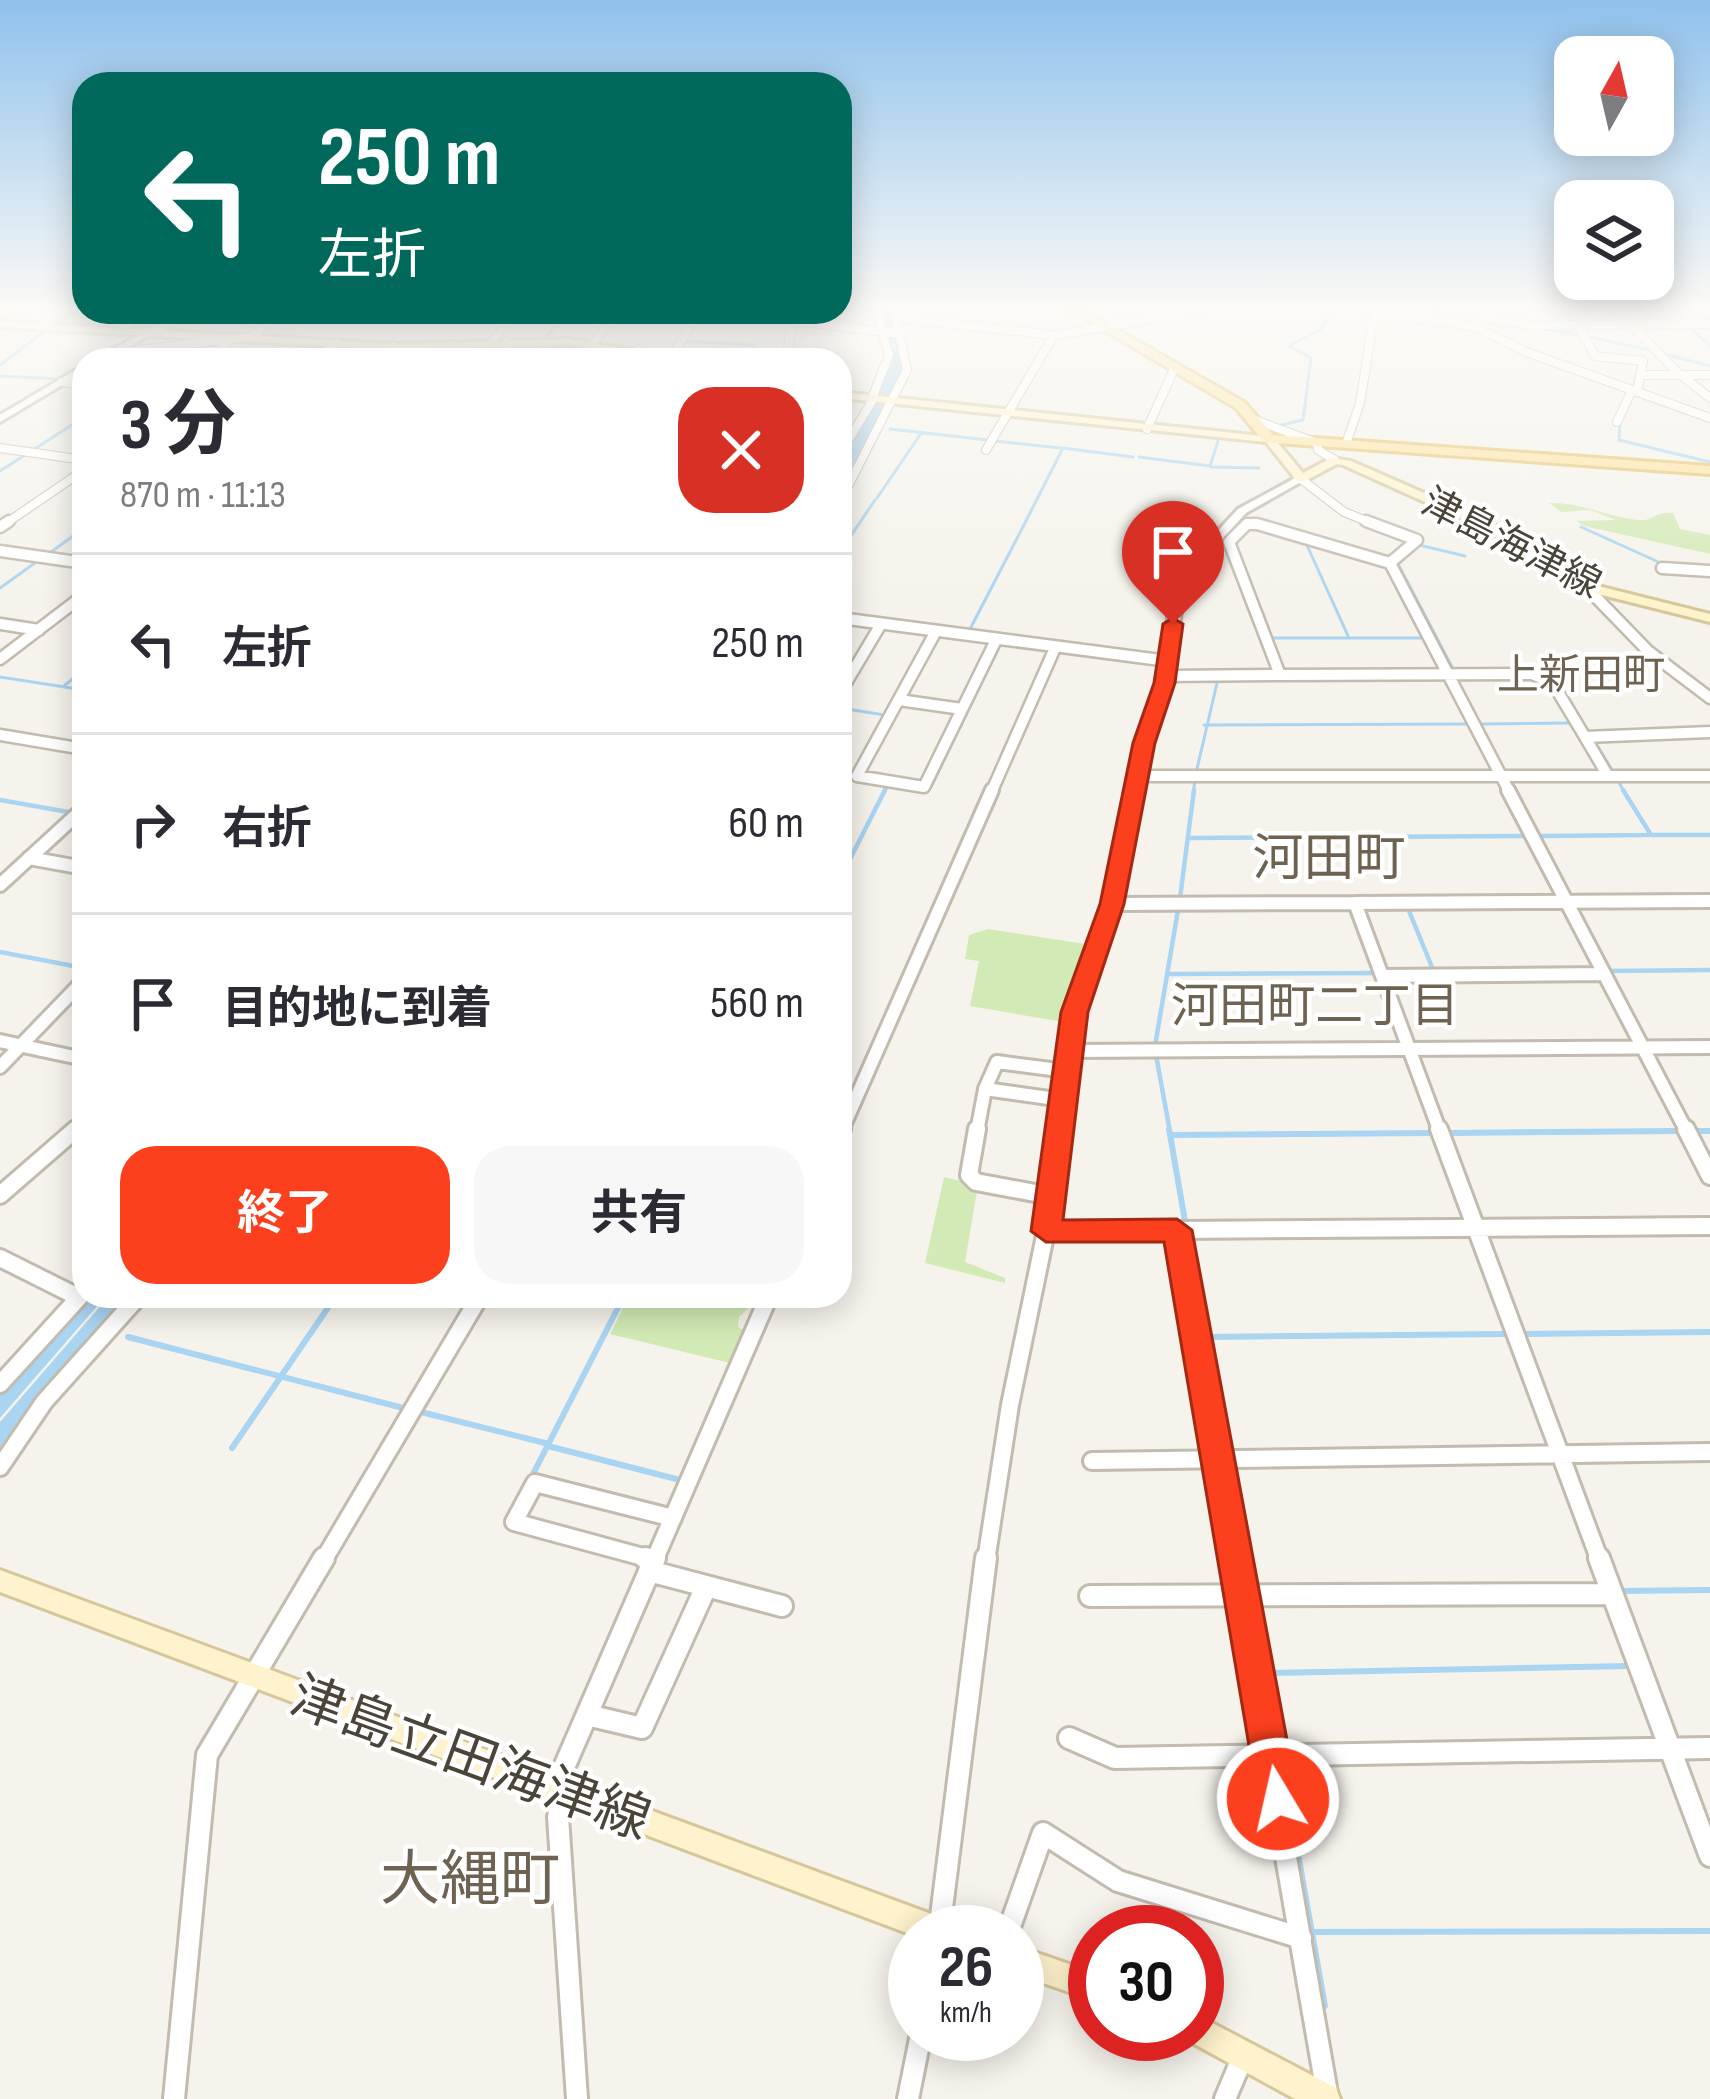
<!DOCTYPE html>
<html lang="ja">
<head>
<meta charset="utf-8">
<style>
  :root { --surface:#fff; --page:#f7f7f7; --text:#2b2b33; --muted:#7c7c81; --line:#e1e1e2; --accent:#fc3f1d }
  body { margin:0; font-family:"Sofia Sans Condensed","Noto Sans JP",sans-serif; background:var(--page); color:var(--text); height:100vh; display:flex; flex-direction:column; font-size:45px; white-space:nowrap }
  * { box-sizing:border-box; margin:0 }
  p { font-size:39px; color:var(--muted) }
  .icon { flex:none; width:66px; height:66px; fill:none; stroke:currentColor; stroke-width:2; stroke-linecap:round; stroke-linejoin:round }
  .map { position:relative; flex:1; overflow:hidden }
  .details { position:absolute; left:72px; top:348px; width:780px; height:960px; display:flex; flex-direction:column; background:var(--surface); border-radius:36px; box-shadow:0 6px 30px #0003 }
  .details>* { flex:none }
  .banner { position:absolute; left:72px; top:72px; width:780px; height:252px; border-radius:36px; box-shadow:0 6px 30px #0003; background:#00695c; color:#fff; overflow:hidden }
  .needle { width:78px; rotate:8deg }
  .tools { position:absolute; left:1554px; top:36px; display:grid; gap:24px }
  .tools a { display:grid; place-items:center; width:120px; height:120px; border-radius:24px; background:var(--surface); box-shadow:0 6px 30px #0003; font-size:60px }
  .speed { position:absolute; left:888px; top:1905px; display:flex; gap:24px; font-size:60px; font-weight:700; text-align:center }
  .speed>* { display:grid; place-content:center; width:156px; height:156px; border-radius:50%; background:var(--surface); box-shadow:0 6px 30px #0003; line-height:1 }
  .speed small { font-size:30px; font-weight:400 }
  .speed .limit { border:18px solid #d22; background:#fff; color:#111 }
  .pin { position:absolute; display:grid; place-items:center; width:102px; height:102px; color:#fff; margin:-123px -51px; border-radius:50% 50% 50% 0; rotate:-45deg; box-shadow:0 0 12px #0007 }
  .pin .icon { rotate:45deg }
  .me { position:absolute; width:132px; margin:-66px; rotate:351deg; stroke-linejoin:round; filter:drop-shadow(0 0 9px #0008) }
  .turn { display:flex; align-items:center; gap:42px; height:252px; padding:0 48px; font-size:54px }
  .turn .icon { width:156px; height:156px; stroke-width:2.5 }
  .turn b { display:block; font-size:84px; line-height:102px }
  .round { display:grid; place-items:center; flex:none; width:126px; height:126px; border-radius:36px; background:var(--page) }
  .overview { display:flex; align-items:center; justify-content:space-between; height:204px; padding:0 48px }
  h1 { font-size:72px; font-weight:700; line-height:90px }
  .button { display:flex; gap:24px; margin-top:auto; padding:24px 48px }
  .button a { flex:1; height:138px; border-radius:36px; background:var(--accent); color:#fff; font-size:48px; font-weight:700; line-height:138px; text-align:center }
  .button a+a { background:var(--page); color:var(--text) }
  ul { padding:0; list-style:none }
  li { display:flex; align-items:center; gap:36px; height:180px; padding:0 48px; border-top:3px solid var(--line) }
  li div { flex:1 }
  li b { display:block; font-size:45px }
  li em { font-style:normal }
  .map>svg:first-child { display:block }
  .green { fill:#d2eab5 }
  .water { fill:#a9d4f2 }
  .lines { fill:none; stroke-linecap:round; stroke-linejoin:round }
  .stream-far2 { stroke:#a9d4f2; stroke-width:3 }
  .stream-far1 { stroke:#a9d4f2; stroke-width:4.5 }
  .stream { stroke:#a9d4f2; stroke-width:6 }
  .minor-far4-casing { stroke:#c2bbae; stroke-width:10 }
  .minor-far3-casing { stroke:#c2bbae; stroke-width:15 }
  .minor-far2-casing { stroke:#c2bbae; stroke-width:18 }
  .minor-far1-casing { stroke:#c2bbae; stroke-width:22 }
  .minor-casing { stroke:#c2bbae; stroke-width:26 }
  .tertiary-casing { stroke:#c2bbae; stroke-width:6 }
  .secondary-casing { stroke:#d6c79b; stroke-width:6 }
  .primary-casing { stroke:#e6c16a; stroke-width:6 }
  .minor-far4 { stroke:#fff; stroke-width:8 }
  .minor-far3 { stroke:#fff; stroke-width:10 }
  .minor-far2 { stroke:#fff; stroke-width:12 }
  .minor-far1 { stroke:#fff; stroke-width:16 }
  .minor { stroke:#fff; stroke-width:20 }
  .tertiary { fill:#fff; fill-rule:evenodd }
  .secondary { fill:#fff3cd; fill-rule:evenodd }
  .primary { fill:#ffe39c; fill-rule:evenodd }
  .route { fill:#fc3f1d; stroke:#a42913; stroke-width:3 }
  .labels { text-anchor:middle; stroke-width:9; stroke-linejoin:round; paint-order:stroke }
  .far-street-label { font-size:39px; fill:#4b4439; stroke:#fff }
  .far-quarter-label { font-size:42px; fill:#6e6250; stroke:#fff }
  .neighbourhood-label { font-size:48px; fill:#6e6250; stroke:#fff }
  .quarter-label { font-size:51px; fill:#6e6250; stroke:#fff }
  .near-street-label { font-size:54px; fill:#4b4439; stroke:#fff }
  .near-quarter-label { font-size:60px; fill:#6e6250; stroke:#fff }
</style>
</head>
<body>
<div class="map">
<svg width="1710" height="2099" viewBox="0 0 1710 2099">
  <rect width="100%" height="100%" fill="#f6f3ec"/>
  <path class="green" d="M1549,503C1580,502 1608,517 1638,520C1653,522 1655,511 1673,513L1680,529L1710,535V554L1584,526L1576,521L1616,520L1590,510L1561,512Z
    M988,929L1085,944L1063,1022L970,1006L979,961L965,959L969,935Z
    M944,1177L978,1185L965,1262L1005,1278V1283L925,1263Z
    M629,1296H761L739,1317L738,1327L745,1331L730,1363L610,1334Z"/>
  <path class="water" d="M877,309H890L904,368L840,494V461L890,365Z
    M87,1296H106L0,1418V1393Z
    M109,1296H130L47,1385L0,1448V1422Z"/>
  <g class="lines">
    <path class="stream-far2" d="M1426,309L1475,318
      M1560,309L1572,322
      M1671,309L1685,321
      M60,324L78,309
      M1688,325L1710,346
      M1540,328L1582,336
      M687,337L684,341L755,345
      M1590,337L1649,350
      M545,339L568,312
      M1668,355L1710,366
      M574,360L589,346
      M0,365L49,328
      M0,376L59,379
      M1634,389L1636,374
      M1620,420L1619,440L1710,462
      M1281,425L1303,420L1311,358L1289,346L1321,329L1332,315L1330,309
      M890,429L988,440
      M994,441L1060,448
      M33,450L84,417
      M1139,457L1210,466L1218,441
      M1211,467L1259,468
      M0,471L25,455
      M877,498L922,432
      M1028,517L1063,448L1133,457
      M1581,527L1663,564
      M1305,541L1349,638
      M840,552L875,500
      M47,555L84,528
      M0,588L39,560
      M969,631L1027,519
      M1273,638H1424
      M1454,671L1398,564L1419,545L1465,556
      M0,677L84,690
      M1556,678L1588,731
      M65,685L84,670
      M840,708L885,715
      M1481,724L1569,723
      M1204,725L1468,724
      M1595,742L1612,770
      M1196,773L1218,679
      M1618,781L1625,793
      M931,787L1000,645
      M884,793L888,785
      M1193,793L1195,781"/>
    <path class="stream-far1" d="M1623,790L1651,835H1710
      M0,800L74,813
      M1540,836L1648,835
      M1188,838L1527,836
      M840,879L885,790
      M1180,898L1194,790
      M1407,906L1434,972
      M0,952L84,968
      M1609,971L1710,970
      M1168,974L1376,973
      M1155,1046L1178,910
      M1156,1055L1170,1132
      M1693,1131H1710
      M1508,1132L1679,1131"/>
    <path class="stream" d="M1169,1129L1185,1221
      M1693,1131H1710
      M1449,1133L1679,1131
      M1170,1135L1434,1133
      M1189,1249L1225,1448
      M1521,1334L1710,1332
      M128,1337L407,1409
      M1206,1337L1509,1334
      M417,1411L549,1444
      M548,1446L680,1480
      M232,1448L336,1296
      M1228,1466L1249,1584
      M532,1476L624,1296
      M1616,1591L1710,1590
      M1255,1608L1278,1737
      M1267,1673L1629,1666
      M1282,1764L1325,2006
      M1312,1932L1710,1931"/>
    <g class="minor-far4-casing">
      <path id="minor-far4" d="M1616,309L1680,375
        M588,312L780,319L902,334
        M1376,313L1473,326L1529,353L1710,418
        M897,318L1054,335L1106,327
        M1578,325L1595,356L1643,361L1637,392
        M40,326L60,309
        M1473,326L1479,317L1529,325L1710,324
        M1107,327L1206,309
        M120,330L143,312
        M153,331L190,312
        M492,342L514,312
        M593,344L617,312
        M108,354L255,336L275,312
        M671,358L695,318
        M214,360L229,340
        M315,360L337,343
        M381,360L394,347
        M443,360L451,345
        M506,360L507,342
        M627,360L638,349
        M786,360L794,312
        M1641,375H1710
        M1681,375L1710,398
        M61,382L84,385
        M872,398L889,355L876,309
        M1255,420L1317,443L1318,450L1335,460
        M1617,422L1632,390
        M1147,429L1175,367
        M1346,444L1360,403L1375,310
        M0,448L84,460
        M986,450L1054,335
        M840,454L874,398
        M1301,479L1344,512L1374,524
        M840,502L907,370L894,309
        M5,524L84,470"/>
    </g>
    <g class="minor-far3-casing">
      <path id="minor-far3" d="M1366,521L1417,540L1390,563L1510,793
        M0,527L9,521
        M0,551L84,563
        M1390,563L1257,524H1247L1229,542L1280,675L1532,674L1552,682L1585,737L1710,732
        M1662,568L1710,571
        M1586,587L1648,651L1710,698
        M840,618L1168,661
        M0,624L39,630
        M935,633L857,776L924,787L996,640
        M0,659L84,595
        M1166,676L1280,675
        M840,693L881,624
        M899,700L962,709
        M0,735L84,749
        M1585,737L1608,776H1710
        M1140,776H1608
        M991,793L1055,648"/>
    </g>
    <g class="minor-far2-casing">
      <path id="minor-far2" d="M1508,790L1687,1132
        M29,858L84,868
        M0,885L84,808
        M1355,903L1710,901
        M1112,904L1355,903L1440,1132
        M1382,976L1604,974
        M0,1041L84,1059
        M1068,1051L1710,1047
        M0,1067L84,980
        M985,1089L997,1062L1066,1071
        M73,1132L84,1123
        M841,1132L992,790
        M977,1132L985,1089L1063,1100"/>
    </g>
    <g class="minor-far1-casing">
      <path id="minor-far1" d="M977,1129L969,1175L976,1182L1051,1196
        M1439,1129L1600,1561
        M1686,1129L1710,1176
        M840,1134L842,1129
        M0,1195L76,1129
        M1177,1230L1234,1561
        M0,1258L78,1297
        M0,1384L84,1292
        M1092,1461L1710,1452
        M0,1467L44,1402L139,1296
        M654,1560L514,1522L535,1483L673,1518
        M323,1561L480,1296
        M654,1561L769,1296
        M986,1561L1010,1405L1046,1231L1710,1226"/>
    </g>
    <g class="minor-casing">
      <path id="minor" d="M645,1558L654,1560
        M1234,1558L1328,2099
        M1599,1558L1710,1856
        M649,1571L782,1606
        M1090,1596L1612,1594
        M587,1715L642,1728L706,1587
        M1069,1738L1115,1758L1710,1748
        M555,1788L655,1558
        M566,1792L558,1817L577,2099
        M939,1932L986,1558
        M1008,1932L1043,1833L1118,1881L1301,1938
        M174,2099L207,1755L324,1558
        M908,2099L921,2034
        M1225,2099L1244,2054"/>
    </g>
    <g class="tertiary-casing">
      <path id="tertiary" d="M1359,309H1371L1380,313L1376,316Z
        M150,329L157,331L105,360H93Z
        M84,365V372L0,422V415Z
        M1297,477L1306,479L1246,513L1197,566L1183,597L1171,683L1151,743L1119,904L1083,1012L1055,1231L1053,1236H1039L1037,1231L1067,1012L1105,904L1137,743L1159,683L1171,597L1188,563L1238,509Z"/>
    </g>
    <g class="secondary-casing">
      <path id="secondary" d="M0,321L394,344L570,339L686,360H662L570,345L394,350L0,327Z
        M840,392L1273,437L1303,473L1331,458L1351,461L1486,520L1590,584L1710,614V622L1582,590L1478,526L1343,465L1337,464L1305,481H1297L1266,442L840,398Z
        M0,1570L942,1918L952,1922L956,1932H915V1936L0,1592Z
        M1017,1946L1095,1973V2001L1017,1974Z
        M1197,2015L1336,2088L1340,2099H1295L1187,2040L1184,2034H1197Z"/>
    </g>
    <g class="primary-casing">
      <path id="primary" d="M1068,309H1081L1244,402L1273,435L1710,466V474L1264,442L1236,408Z"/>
    </g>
    <use href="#minor-far4" class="minor-far4"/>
    <use href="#minor-far3" class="minor-far3"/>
    <use href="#minor-far2" class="minor-far2"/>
    <use href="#minor-far1" class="minor-far1"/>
    <use href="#minor" class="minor"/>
    <use href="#tertiary" class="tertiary"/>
    <use href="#secondary" class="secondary"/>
    <use href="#primary" class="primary"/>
  </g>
  <linearGradient id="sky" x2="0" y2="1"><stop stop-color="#8fc1ec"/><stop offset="0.51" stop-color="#fbfaf6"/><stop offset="1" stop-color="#fbfaf6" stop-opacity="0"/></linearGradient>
  <rect width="1710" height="602" fill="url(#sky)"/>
  <path class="route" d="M1173,618L1183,624L1175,683L1155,743L1124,904L1088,1012L1063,1220L1177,1219L1192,1230L1298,1799L1292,1813L1278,1819L1264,1813L1258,1799L1164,1242H1046L1031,1231L1061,1012L1100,904L1133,743L1154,683L1163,624Z"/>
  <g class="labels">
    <g class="far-street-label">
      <text transform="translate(1512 542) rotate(27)" y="14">津島海津線</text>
    </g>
    <g class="far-quarter-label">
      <text x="1581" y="689">上新田町</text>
    </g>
    <g class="neighbourhood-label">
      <text x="1315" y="1022">河田町二丁目</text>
    </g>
    <g class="quarter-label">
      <text x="1329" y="875">河田町</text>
    </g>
    <g class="near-street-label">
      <text transform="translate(471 1757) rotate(20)" y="19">津島立田海津線</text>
    </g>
    <g class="near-quarter-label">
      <text x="470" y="1899">大縄町</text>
    </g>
  </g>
</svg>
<div class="tools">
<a><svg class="needle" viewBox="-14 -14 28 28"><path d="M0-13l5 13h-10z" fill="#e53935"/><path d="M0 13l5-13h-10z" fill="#7c7c81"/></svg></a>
<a><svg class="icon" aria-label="layers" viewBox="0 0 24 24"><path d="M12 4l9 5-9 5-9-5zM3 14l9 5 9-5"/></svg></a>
</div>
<div class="speed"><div>26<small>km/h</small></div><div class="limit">30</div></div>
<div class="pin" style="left:1173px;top:624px;background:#d93025"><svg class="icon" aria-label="arrive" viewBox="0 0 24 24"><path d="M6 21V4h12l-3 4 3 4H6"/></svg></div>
<svg class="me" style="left:1278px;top:1799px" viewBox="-20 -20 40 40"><circle r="17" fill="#fc3f1d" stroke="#fff" stroke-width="3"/><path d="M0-11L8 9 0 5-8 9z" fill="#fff"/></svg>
<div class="banner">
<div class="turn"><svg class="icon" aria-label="left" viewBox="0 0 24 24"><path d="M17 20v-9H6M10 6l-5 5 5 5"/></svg><div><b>250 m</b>左折</div></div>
</div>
<section class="details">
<div class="overview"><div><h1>3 分</h1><p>870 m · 11:13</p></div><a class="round" style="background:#d93025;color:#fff"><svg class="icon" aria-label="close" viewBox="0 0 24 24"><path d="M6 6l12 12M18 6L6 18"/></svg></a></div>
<ul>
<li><svg class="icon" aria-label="left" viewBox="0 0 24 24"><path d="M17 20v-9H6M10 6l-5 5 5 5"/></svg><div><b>左折</b></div><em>250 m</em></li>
<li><svg class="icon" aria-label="right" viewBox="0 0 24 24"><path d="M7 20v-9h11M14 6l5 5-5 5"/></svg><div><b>右折</b></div><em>60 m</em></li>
<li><svg class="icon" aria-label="arrive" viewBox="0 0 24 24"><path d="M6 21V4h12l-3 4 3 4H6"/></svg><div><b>目的地に到着</b></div><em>560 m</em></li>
</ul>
<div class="button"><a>終了</a><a>共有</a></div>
</section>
</div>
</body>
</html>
